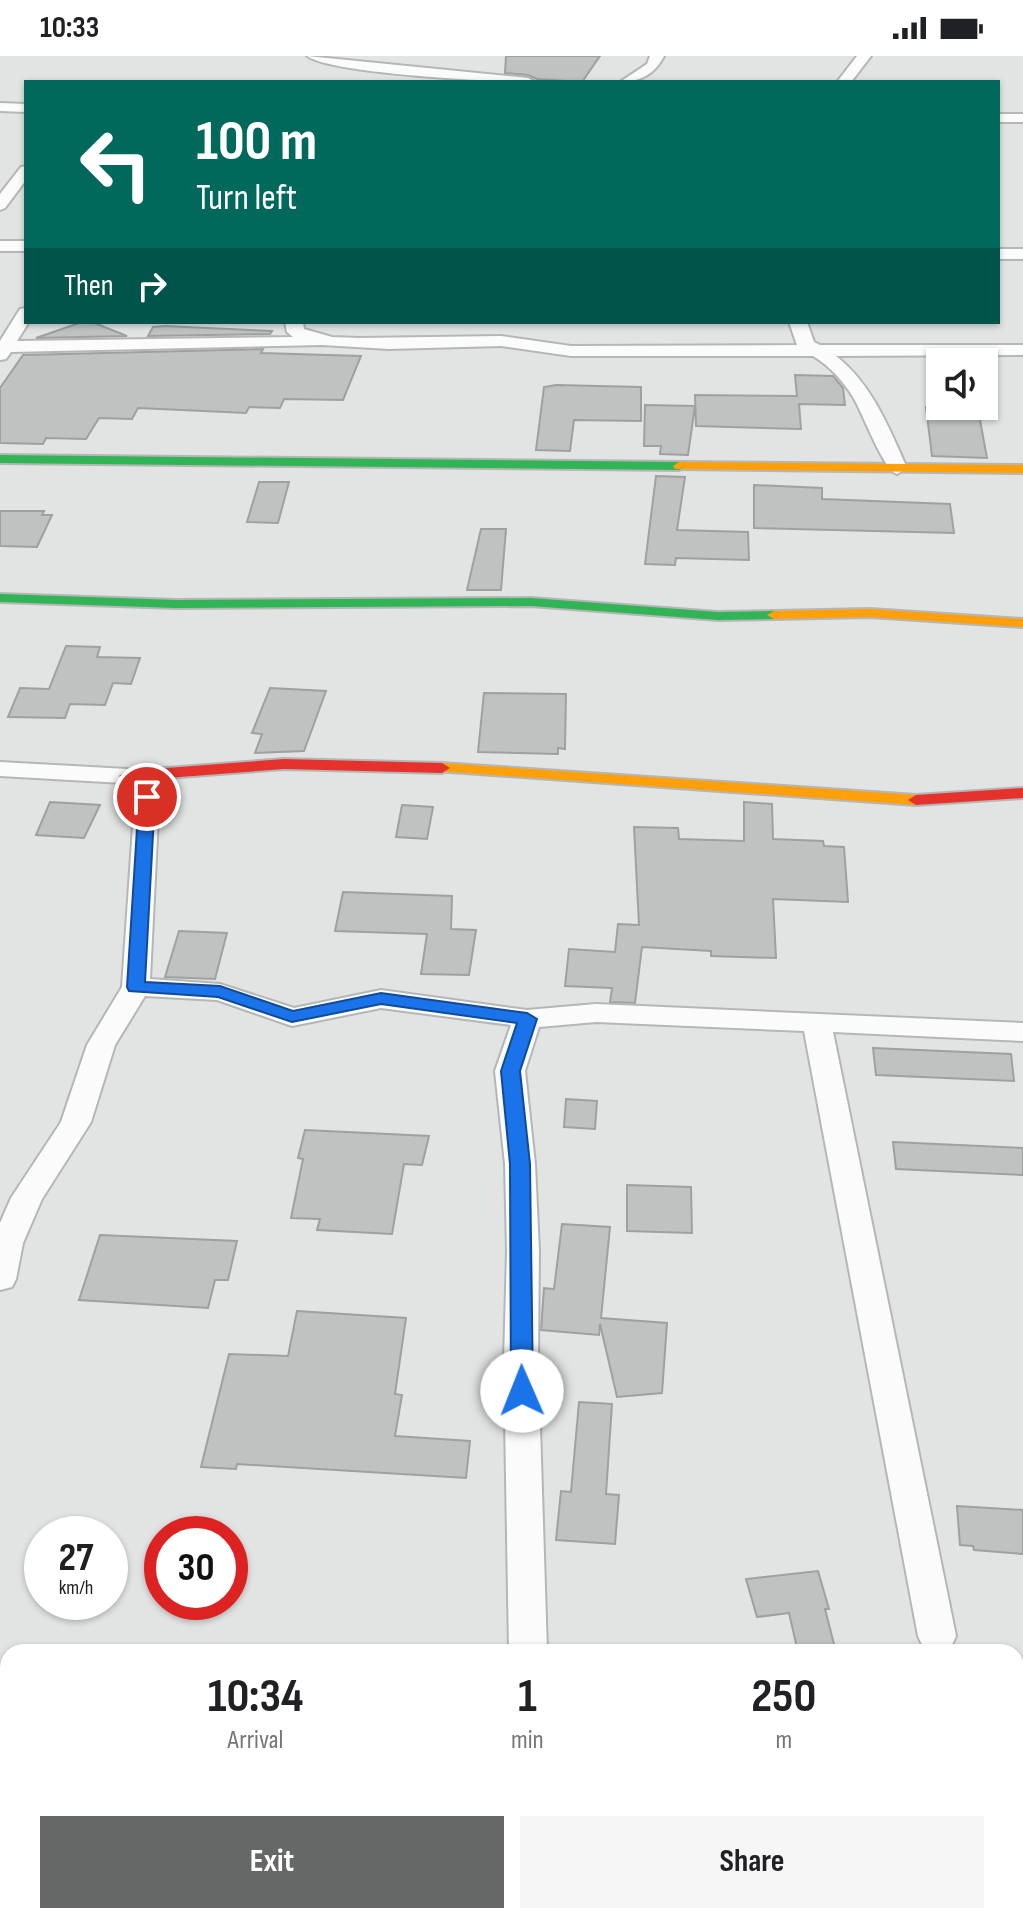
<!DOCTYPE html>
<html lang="en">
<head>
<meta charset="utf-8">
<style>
  :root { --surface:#fff; --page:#f6f6f6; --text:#202124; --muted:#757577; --accent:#666867 }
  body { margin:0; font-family:"Sofia Sans Condensed",sans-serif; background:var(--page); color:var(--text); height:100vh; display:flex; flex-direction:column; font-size:30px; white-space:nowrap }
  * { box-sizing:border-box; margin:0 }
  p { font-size:26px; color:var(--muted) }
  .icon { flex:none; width:44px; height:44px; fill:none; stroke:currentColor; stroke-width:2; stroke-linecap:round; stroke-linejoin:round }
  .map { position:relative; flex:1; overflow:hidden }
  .side { position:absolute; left:0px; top:1588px; width:1024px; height:280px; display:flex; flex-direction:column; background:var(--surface); border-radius:24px 24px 0 0; box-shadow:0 2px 6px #0004 }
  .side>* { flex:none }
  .top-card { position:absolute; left:24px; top:24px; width:976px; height:244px; border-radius:0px; box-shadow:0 2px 6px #0004; background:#00695c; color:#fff; overflow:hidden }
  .buttons { position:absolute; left:926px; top:292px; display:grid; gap:16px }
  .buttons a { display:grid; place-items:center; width:72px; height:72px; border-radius:0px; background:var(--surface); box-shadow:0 2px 6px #0004; font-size:40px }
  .speed { position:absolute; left:24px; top:1460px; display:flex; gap:16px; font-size:40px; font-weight:700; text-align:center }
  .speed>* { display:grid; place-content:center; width:104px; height:104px; border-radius:50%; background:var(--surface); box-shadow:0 2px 6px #0004; line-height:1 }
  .speed small { font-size:20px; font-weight:400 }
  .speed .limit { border:12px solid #d22; background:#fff; color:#111 }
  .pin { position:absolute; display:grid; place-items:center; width:68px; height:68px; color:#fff; margin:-34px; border:4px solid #fff; border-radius:50%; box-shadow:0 2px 8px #0007 }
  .me { position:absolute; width:88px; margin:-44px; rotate:359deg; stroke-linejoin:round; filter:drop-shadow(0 0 6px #0008) }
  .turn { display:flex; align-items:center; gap:28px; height:168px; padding:0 40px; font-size:36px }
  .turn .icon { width:104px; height:104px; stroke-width:2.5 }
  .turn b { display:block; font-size:56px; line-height:68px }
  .then { display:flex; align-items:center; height:76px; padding:0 40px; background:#0003; gap:16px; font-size:30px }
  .eta { display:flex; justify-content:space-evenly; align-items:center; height:136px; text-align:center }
  .eta b { font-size:48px; font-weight:700; line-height:56px }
  .button { display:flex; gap:16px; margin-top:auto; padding:16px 40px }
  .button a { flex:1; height:92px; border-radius:0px; background:var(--accent); color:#fff; font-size:32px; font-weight:700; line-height:92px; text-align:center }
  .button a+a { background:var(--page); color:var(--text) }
  .status { display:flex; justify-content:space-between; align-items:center; height:56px; padding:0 40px; background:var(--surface); direction:ltr }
  .status svg { height:22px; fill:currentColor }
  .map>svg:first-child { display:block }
  .building { fill:#c0c1c1; stroke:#9fa0a0; stroke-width:2 }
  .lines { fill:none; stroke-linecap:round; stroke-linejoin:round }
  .street-casing { stroke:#b5b7b6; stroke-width:4 }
  .fast-casing { stroke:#b5b7b6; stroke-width:4 }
  .slow-casing { stroke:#b5b7b6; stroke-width:4 }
  .jam-casing { stroke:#b5b7b6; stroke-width:4 }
  .street { fill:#fbfbfb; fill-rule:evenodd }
  .fast { fill:#30b455; fill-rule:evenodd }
  .slow { fill:#ff9f0a; fill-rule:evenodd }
  .jam { fill:#e5322d; fill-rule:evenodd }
  .route { fill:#1a73e8; stroke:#114b97; stroke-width:2 }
</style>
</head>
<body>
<div class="status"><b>10:33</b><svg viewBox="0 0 49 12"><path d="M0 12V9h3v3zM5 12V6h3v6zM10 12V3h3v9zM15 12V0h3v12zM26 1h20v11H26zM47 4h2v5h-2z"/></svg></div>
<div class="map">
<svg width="1023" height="1868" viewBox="0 0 1023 1868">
  <rect width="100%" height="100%" fill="#e2e4e3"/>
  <path class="building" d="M506,0H600L582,26L537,23L528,19L505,17Z
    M82,266H92L127,280L36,282Z
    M165,270L272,275L270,278L148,280L153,271Z
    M263,293L261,297L361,300L343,344L284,343L280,352L249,351L246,357L138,352L132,363L99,362L86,383L46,382L43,388L0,387V332L23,299Z
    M795,319L833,320L843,332L845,349L799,348L801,373L696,370L695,339L797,340Z
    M556,329L641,331V365L574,364L570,395L536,394L544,331Z
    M645,349L695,350L688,399L660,398L661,390H644Z
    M926,351L978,353L987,402L932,400Z
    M656,420L685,421L677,474L748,476L749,504L676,502L675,509L645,508Z
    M259,426H289L278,467L247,466Z
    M754,429L822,432V443L950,448L954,477L754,472Z
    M0,455H44L42,459H52L37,491L0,490Z
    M481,473H506L501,534H467Z
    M66,590L100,591L97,601L140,602L131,628L113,627L105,649L70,648L65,662L8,661L20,632L49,633Z
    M270,632L326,635L304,695L255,697L262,678L252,677Z
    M484,637L566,638L565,693L558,692V698L478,696Z
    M50,746L100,749L84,782L36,779Z
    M744,746L772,748L773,783L823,785L824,790L844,791L848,846L773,843L776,902L711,900V895L642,891L635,947L610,946L612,932L565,930L569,893L615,896L618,868L639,869L634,771L678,772L679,783L744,785Z
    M402,749L433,751L427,783L396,781Z
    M343,836L452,840L451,873L476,874L469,919L421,918L427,878L335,875Z
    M179,875L227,877L215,923L165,921Z
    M873,992L1011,998L1014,1025L876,1019Z
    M566,1043L597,1045L595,1073L564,1071Z
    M305,1074L429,1080L422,1109L404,1108L392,1178L317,1174L320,1163L291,1162L303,1103L298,1102Z
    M893,1086L1023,1092V1119L896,1113Z
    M627,1129L691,1131L692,1177L627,1175Z
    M562,1168L610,1171L601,1262L667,1267L662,1337L617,1341L600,1268L599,1279L541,1274L544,1232L554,1233Z
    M100,1179L237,1185L228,1224H215L208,1252L79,1244Z
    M297,1255L406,1262L395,1338L402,1339L395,1380L470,1385L466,1422L237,1408L236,1413L201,1411L229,1298L288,1300Z
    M579,1346L612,1348L606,1438L619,1439L615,1488L556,1484L561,1435L571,1436Z
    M957,1450L1023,1454V1498L974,1494L973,1490L960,1489Z
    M818,1515L829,1553H825L836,1596H798L789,1557L757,1561L746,1523Z"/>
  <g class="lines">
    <g class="street-casing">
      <path id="street" d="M307,0L528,22L535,26C497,26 332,18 307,0Z
        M650,0H664C655,18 640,26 620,26L647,8Z
        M857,0H871L851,26H837Z
        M0,47L26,48V56L0,55Z
        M998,58H1023V66H998Z
        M26,110V124L5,152L0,154V138L21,111Z
        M0,185H26V195H0Z
        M998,193H1023V203H998Z
        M26,252V266H29L17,285L293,281L287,276L285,266H303L304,273L332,281L359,282L501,280L571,290L797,289L789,266H807L814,286L820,289H1023V299L836,300C872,328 889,372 907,412L897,418C883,414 863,357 853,341C843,325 830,310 813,300H571L501,290L389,293L322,289L11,296L6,303L0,304V285L20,253Z
        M0,706L127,713L153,722L159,741L150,923L220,928L294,952L381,934L527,954L596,948L1023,967V985L833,976L956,1580L951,1591L937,1596L923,1591L918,1580L804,975L596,966L539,971L525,1015L535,1108L539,1195L538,1305L547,1596H509L504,1305L507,1195L505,1108L495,1015L511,969L381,952L292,970L217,944L145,940L115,989L91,1066L42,1143L23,1187L16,1223L12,1231L0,1234V1167L11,1142L61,1066L87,989L122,931L135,741L132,731L123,727L0,720Z
        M508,1860H550V1868H508Z"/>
    </g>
    <g class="fast-casing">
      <path id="fast" d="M0,399L679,406L685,410L679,414L0,407Z
        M0,538L176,544L531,542L718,556L774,555L781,559L774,563L718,564L531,550L176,552L0,546Z"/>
    </g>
    <g class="slow-casing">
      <path id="slow" d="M679,406L1023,409V417L675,413L673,410Z
        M870,553L1023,563V571L870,561L774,563L767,559L774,555Z
        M442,707L916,739L924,744L916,749L436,715L434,712Z"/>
    </g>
    <g class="jam-casing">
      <path id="jam" d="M284,703L442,707L450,712L442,717L284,713L127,725L119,720L127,715Z
        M1023,732V742L916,749L908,744L916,739Z"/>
    </g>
    <use href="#street" class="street"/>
    <use href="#fast" class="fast"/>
    <use href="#slow" class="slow"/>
    <use href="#jam" class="jam"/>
  </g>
  <path class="route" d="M147,736L155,741L145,926L220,930L293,955L381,937L527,957L537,963L520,1015L530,1108L533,1335L530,1341L522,1343L514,1341L511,1335L510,1108L501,1015L517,967L381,948L292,966L218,941L129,935L127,931L139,741Z"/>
</svg>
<div class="buttons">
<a><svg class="icon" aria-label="sound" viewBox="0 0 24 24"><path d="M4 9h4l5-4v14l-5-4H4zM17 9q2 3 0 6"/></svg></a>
</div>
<div class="speed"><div>27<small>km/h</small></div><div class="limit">30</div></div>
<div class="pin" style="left:147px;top:741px;background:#d93025"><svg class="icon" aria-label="arrive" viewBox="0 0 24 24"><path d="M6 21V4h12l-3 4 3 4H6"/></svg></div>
<svg class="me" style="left:522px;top:1335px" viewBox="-20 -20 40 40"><circle r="19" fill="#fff"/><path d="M0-13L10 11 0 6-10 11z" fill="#1a73e8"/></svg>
<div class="top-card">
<div class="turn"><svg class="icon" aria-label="left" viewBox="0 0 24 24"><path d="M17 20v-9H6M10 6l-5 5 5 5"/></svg><div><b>100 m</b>Turn left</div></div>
<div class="then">Then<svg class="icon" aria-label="right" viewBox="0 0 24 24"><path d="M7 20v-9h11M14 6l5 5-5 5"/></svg></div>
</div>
<section class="side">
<div class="eta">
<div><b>10:34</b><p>Arrival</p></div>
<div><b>1</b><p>min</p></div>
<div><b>250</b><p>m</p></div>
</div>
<div class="button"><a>Exit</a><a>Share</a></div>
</section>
</div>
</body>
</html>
